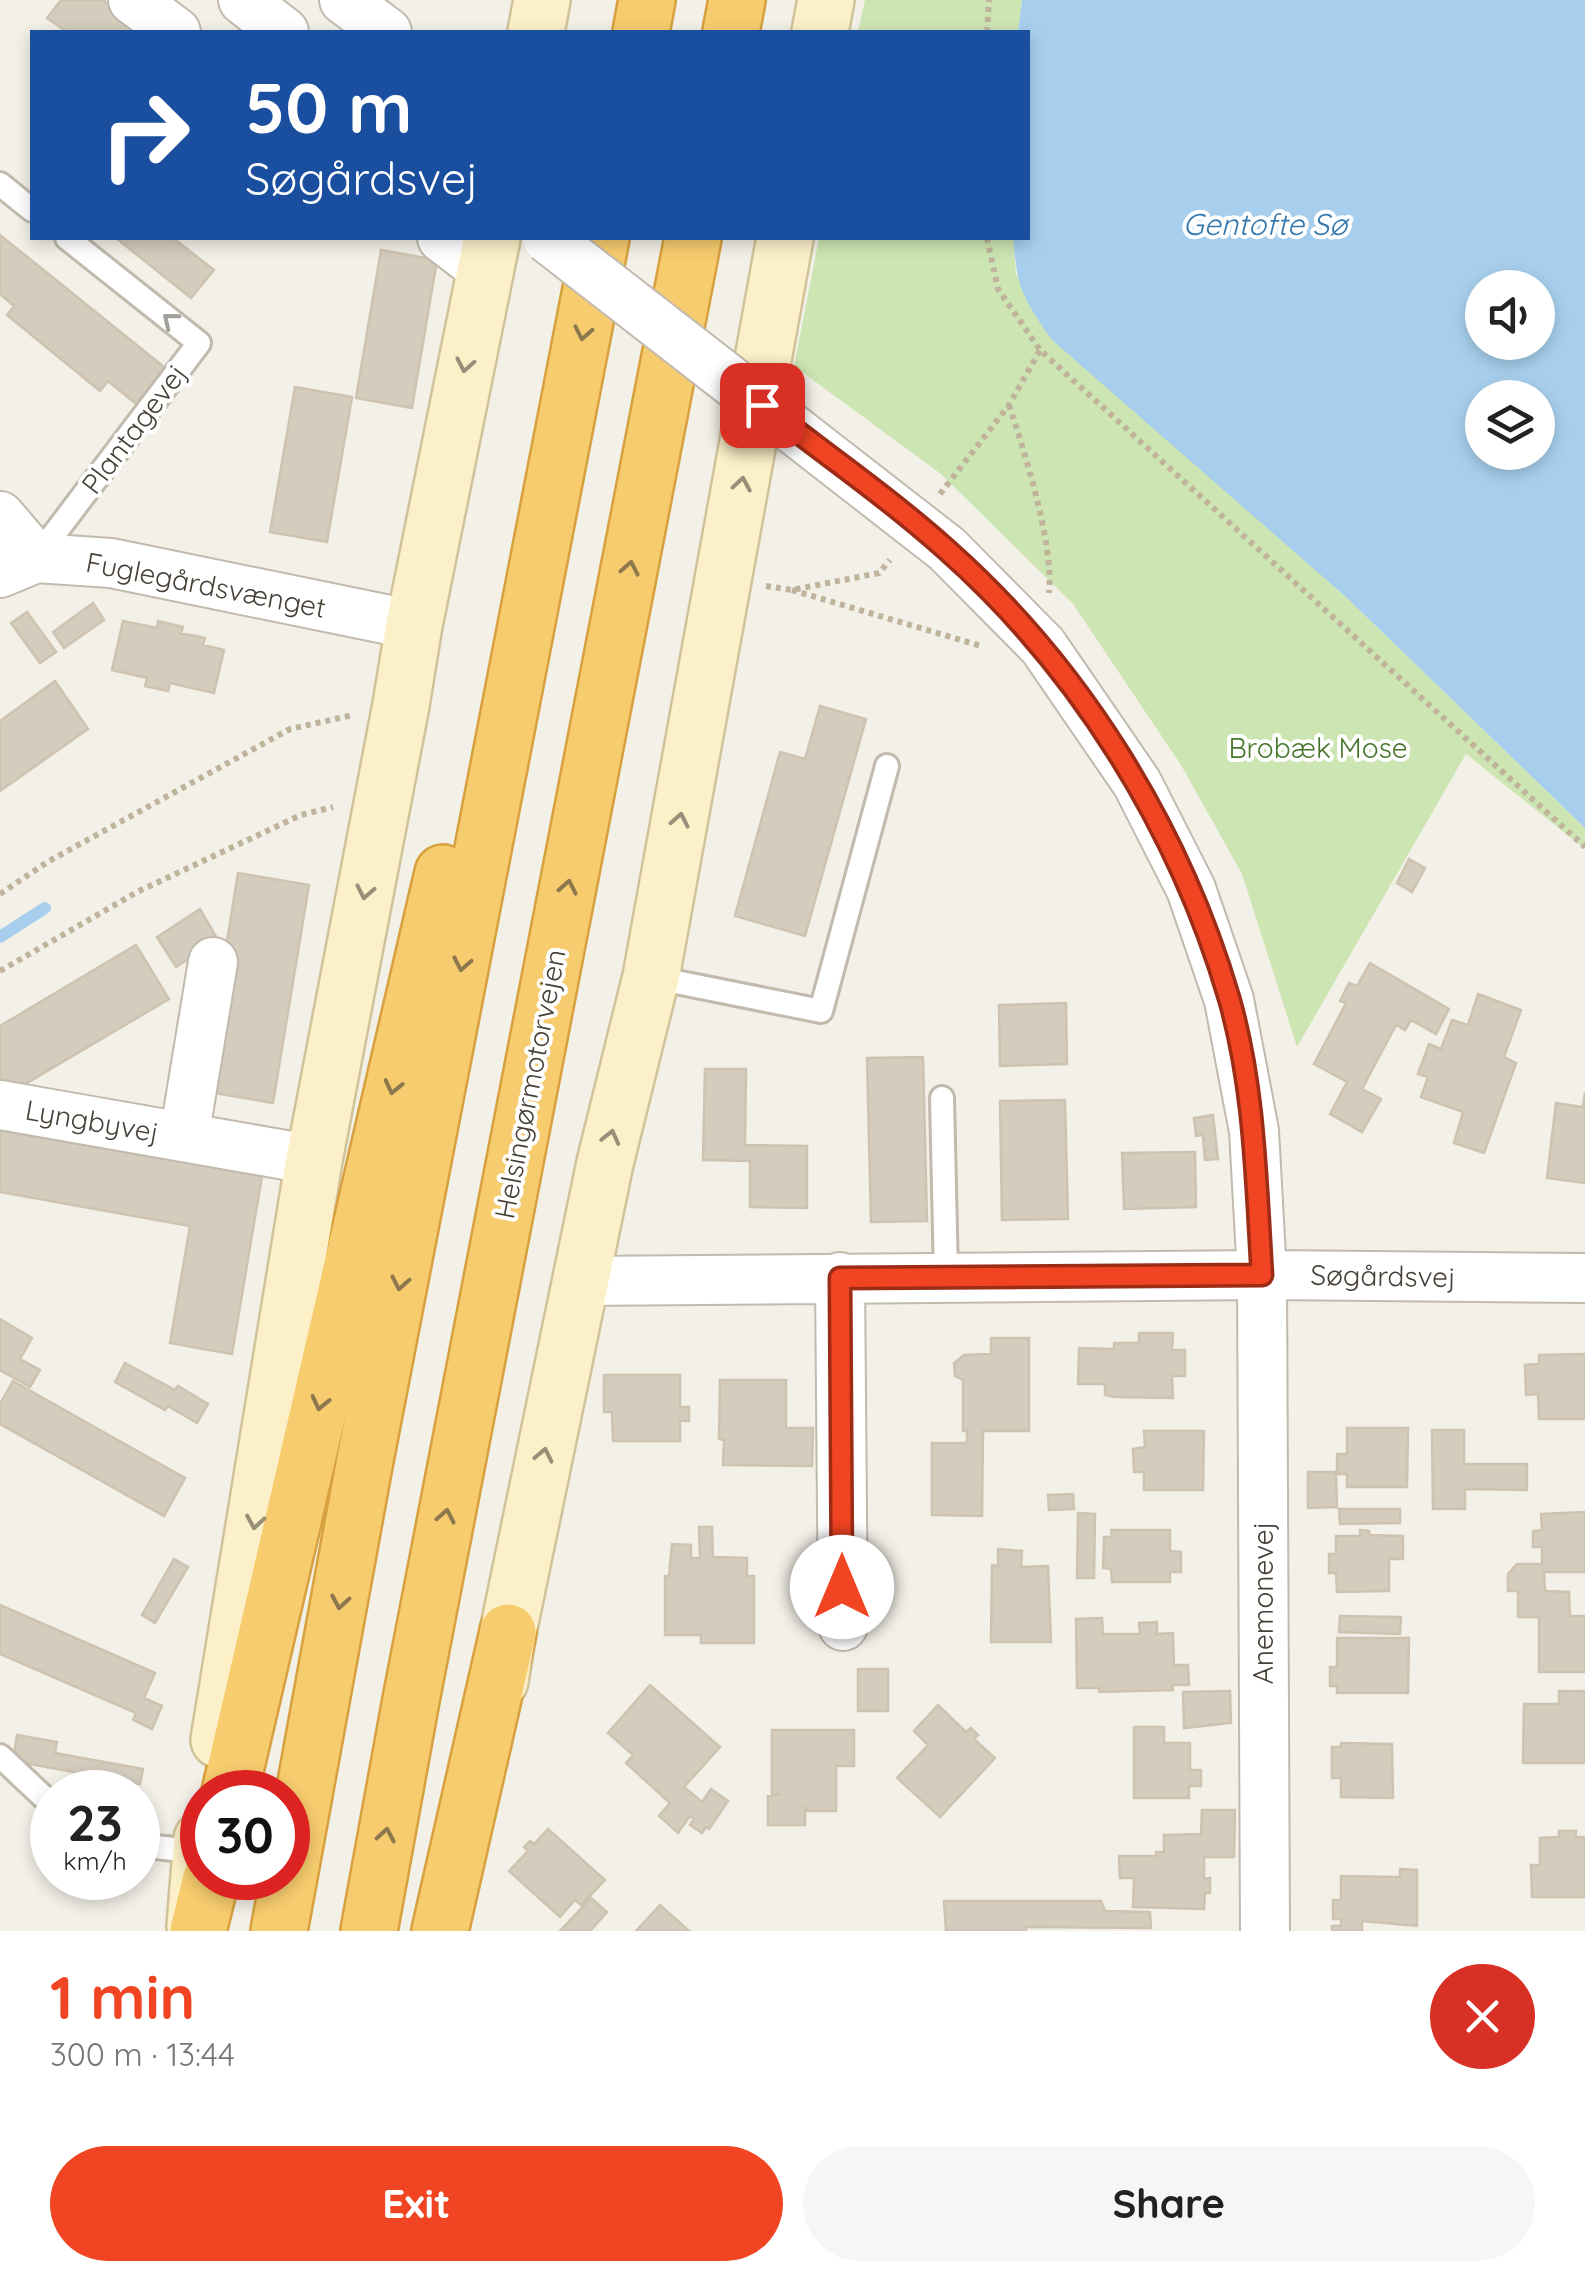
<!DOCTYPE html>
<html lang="en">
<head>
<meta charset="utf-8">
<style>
  :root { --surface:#fff; --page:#f6f6f6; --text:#222; --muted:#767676; --accent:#f04422 }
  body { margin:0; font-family:Quicksand,sans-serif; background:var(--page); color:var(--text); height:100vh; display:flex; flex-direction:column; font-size:38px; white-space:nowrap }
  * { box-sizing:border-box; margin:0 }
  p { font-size:32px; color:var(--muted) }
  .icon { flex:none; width:55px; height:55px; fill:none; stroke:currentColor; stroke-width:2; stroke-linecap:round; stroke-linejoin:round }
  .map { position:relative; height:1931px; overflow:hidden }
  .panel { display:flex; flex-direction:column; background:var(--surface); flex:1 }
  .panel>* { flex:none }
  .hud { position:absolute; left:30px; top:30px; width:1000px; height:210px; border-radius:0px; box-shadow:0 5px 15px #0003; background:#1a4fa0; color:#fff; overflow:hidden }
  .controls { position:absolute; left:1465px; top:270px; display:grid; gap:20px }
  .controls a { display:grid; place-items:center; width:90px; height:90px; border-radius:50%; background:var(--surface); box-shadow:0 5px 15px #0003; font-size:50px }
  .speed { position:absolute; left:30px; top:1770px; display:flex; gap:20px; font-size:50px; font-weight:700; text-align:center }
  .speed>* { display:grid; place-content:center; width:130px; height:130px; border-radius:50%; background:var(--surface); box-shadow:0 5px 15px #0003; line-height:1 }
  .speed small { font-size:25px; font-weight:400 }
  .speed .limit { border:15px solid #d22; background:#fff; color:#111 }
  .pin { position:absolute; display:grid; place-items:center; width:85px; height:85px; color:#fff; margin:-42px; border-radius:20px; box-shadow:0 5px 15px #0006 }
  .me { position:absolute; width:110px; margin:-55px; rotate:0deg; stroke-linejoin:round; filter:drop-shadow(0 0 8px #0008) }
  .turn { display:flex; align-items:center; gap:35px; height:210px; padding:0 50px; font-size:45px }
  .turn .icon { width:130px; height:130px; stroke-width:2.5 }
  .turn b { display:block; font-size:70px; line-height:85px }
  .round { display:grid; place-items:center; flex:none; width:105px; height:105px; border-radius:52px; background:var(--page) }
  .headline { display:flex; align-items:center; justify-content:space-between; height:170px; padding:0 50px }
  h1 { font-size:60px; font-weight:700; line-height:75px; color:var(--accent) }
  .primary-button { display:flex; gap:20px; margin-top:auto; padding:20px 50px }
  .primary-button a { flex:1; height:115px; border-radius:60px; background:var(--accent); color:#fff; font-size:40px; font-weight:700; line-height:115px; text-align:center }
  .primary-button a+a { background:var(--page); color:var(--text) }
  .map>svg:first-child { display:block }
  .green { fill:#cde5b2 }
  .water { fill:#a7cfed; fill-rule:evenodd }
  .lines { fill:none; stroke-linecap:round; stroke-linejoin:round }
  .stream { stroke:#a7cfed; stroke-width:12 }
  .building { fill:#d4ccbd; stroke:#cec3b1; stroke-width:2.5 }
  .lane-casing { stroke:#c1baad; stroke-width:28 }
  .street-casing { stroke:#c1baad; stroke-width:52 }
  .secondary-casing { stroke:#d1c399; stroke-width:60 }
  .highway-casing { stroke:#d6a13e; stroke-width:60 }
  .path { stroke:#bfb39c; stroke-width:6; stroke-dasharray:5 5; stroke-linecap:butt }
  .lane { stroke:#fff; stroke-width:22 }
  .street { stroke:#fff; stroke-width:48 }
  .secondary { stroke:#fcf0c8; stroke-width:55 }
  .highway { stroke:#f7cc6e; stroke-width:55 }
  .street-bridge-casing { stroke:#c1baad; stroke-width:52; stroke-linecap:butt }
  .street-bridge { stroke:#fff; stroke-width:48 }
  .oneway { stroke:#a2a09b }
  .oneway2 { stroke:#8d784d }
  .oneway3 { stroke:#988f78 }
  .route-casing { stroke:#9c2c16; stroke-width:25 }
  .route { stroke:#f04422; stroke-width:18 }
  .labels { text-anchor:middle; stroke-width:8; stroke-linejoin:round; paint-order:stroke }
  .street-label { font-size:28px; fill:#464037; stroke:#fff }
  .park-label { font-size:28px; fill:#47752c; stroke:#fff }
  .water-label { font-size:30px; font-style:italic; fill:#3578ad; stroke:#fff }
</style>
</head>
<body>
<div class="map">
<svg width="1585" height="1931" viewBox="0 0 1585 1931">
  <rect width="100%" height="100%" fill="#f3f0e8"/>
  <path class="green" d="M865,0H1022L1018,32H858Z
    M819,238H1013L1016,275L1230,493L1346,597L1585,828V849L1466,754L1297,1047L1242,874L1181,765L1073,604L941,474L794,366Z"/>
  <path class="water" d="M1022,0H1585V828L1346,597L1052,340C1023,298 1017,289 1013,238H1028V32H1018ZM1482,288H1538V342H1482ZM1482,398H1538V452H1482Z"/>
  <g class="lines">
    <path class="stream" d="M0,937L45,908"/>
  </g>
  <path class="building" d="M61,0H103L145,32H67L47,18Z
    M0,235L169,371L140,407L108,381L100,391L7,315L14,306L0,294Z
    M116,238H173L214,270L191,298Z
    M381,250L437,260L412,408L356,398Z
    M295,387L352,397L327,542L270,532Z
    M93,603L104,620L64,648L53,632Z
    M27,612L56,652L40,663L11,623Z
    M123,621L157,628L158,621L183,627L181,633L205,638L203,645L224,650L214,693L170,683L168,691L145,686L147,678L112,670Z
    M55,681L88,729L0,791V721Z
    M820,706L866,719L805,936L735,916L780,752L805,759Z
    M1409,859L1425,868L1412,892L1397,883Z
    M238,873L309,885L273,1103L203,1091Z
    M200,909L218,940L176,967L157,937Z
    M136,945L169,999L5,1096L0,1087V1026Z
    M1370,963L1449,1009L1436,1034L1411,1020L1405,1030L1396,1025L1362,1089L1381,1099L1362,1132L1330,1114L1347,1082L1314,1064L1346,1003L1340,1001L1349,983L1357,986Z
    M1478,994L1521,1010L1504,1057L1516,1063L1484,1153L1454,1143L1463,1112L1421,1097L1428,1077L1418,1074L1429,1044L1441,1049L1452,1020L1468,1025Z
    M1066,1003L1067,1064L1000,1066L999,1005Z
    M923,1057L927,1221L871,1222L867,1058Z
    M705,1069H746L745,1145L807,1146V1208L750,1207V1161L703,1160Z
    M1585,1092V1183L1547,1178L1556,1103L1583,1107Z
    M1065,1100L1068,1219L1002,1220L1000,1101Z
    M1213,1115L1218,1159L1205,1160L1203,1135L1196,1136L1194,1118Z
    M0,1124L263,1170L232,1354L170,1343L190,1226L0,1192Z
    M1195,1152L1196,1207L1124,1209L1122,1153Z
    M0,1319L32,1338L20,1359L40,1370L30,1387L0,1370Z
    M1139,1333H1173L1172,1350H1185V1376H1172L1173,1398L1114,1397L1105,1395V1384H1078L1079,1348L1114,1349V1343H1139Z
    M991,1338H1029V1431H983L982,1516L932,1515V1443H967V1431H963V1380L955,1376L954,1363L964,1355L991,1354Z
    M1585,1354V1419H1539L1538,1394L1526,1395L1525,1365L1539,1364V1355Z
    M125,1363L175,1390L178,1386L208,1404L197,1423L168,1406L165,1410L115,1382Z
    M604,1375H680V1407H689V1421H680V1441H613L612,1412H604Z
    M720,1380H786V1428H813L812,1466L723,1465L724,1440L719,1439Z
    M13,1381L185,1478L164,1516L0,1424V1404Z
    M1347,1428H1408L1407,1487H1347V1474H1337V1454H1347Z
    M1432,1430H1464V1464H1527V1490L1465,1489V1509H1433Z
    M1144,1431H1204L1203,1490H1144V1472H1134L1133,1449L1145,1447Z
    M1308,1472H1336L1337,1507L1308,1508Z
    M1073,1494L1074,1509L1049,1510L1048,1495Z
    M1339,1509H1400V1523L1340,1524Z
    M1585,1512V1572H1544L1545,1591L1569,1592L1570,1616H1585V1672H1539V1617H1518V1591H1508V1574L1517,1564H1542V1547H1533V1531L1542,1530L1541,1514Z
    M1078,1513L1095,1514L1094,1578H1077Z
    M699,1527H712L713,1557L747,1558V1576H754V1643H701V1635H665V1576H669L672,1544L691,1545V1558H700Z
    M1111,1530H1170V1551L1181,1552V1572H1170V1582H1112L1111,1569L1103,1568L1104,1537H1112Z
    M1360,1530L1369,1531L1370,1535L1403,1536V1559H1389V1591L1337,1592L1336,1573H1329V1554H1336V1536H1360Z
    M998,1549L1022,1551L1021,1567L1048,1566L1051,1642H991L992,1565L998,1566Z
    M174,1559L188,1567L155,1623L142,1615Z
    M0,1605L155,1673L144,1698L162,1706L152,1729L133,1720L136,1713L0,1654Z
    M1340,1616L1401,1617L1400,1634L1339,1632Z
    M1102,1618L1103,1634H1140L1139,1623L1157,1622V1634L1173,1633L1174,1665H1188L1189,1685H1172L1173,1690L1099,1692V1688H1077L1076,1619Z
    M1337,1638H1409L1408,1693H1337V1686H1330V1667H1337Z
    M858,1669H888V1711H858Z
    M650,1685L720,1747L684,1787L702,1802L711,1789L728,1801L709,1829L706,1827L702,1833L690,1825L694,1819L690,1816L678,1833L659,1816L670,1803L626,1763L633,1755L608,1733Z
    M1230,1691L1231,1723L1184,1728L1183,1692Z
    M1559,1691H1585V1763H1523L1524,1704H1559Z
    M938,1705L966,1732L971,1728L978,1735L974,1739L995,1758L940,1817L897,1778L928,1745L914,1731Z
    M1134,1727H1164V1743H1190V1770H1201V1786H1189V1798H1134Z
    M772,1730H854V1766H836V1811H807L805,1806V1825H768V1796L781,1794H772Z
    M17,1735L57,1742L55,1753L143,1769L140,1784L13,1761Z
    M1341,1743L1392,1744L1393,1798L1341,1797V1778H1332V1747H1341Z
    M1202,1810H1235L1234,1857H1204V1879L1210,1878V1893H1205L1204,1909L1133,1907L1134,1878H1120L1119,1856H1156V1852H1164V1835L1201,1834Z
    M548,1829L605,1880L581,1905L575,1900L560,1917L509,1871L528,1851L524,1847L530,1841L534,1844Z
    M1559,1831H1576L1575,1837H1585V1897H1532L1531,1865H1540V1838L1559,1837Z
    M1400,1869L1417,1870V1926L1362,1921V1931H1332V1926H1341V1919H1333V1900H1341V1876L1400,1877Z
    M591,1898L607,1912L590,1931H560Z
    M944,1901H1101L1105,1911L1150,1912L1151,1928L1026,1927V1931H946Z
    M660,1905L689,1931H636Z"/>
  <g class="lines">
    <g class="lane-casing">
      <path id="lane" d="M0,184L32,210
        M36,558L199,343L67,238
        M651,977L821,1011L887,766
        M942,1098L946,1277
        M0,1756L52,1805
        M138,1845L200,1852"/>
    </g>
    <g class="street-casing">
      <path id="street" d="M133,0L176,32
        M243,0L284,32
        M344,0L387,32
        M442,238L484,270
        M0,516L36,558
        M947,549L1043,646L1137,783L1191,889L1229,1000L1254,1131L1262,1275L1265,1931
        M0,573L36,558L111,563L414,625
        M0,1105L314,1160
        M184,1137L213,962
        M840,1277L843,1626
        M581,1281L1262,1275L1585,1278"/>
    </g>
    <g class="secondary-casing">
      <path id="secondary" d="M536,32L542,0
        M820,32L826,0
        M500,1681L508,1632L605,1163L651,977L785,238
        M219,1740L314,1160L401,705L414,625L492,238
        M195,1926L202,1839"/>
    </g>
    <g class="highway-casing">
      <path id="highway" d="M641,32L647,0
        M731,32L737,0
        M230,1792L443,873
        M198,1931L211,1878
        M279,1931L364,1465L601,238
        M369,1931L411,1700L693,238
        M440,1931L508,1632"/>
    </g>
    <path class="path" d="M987,32L989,0
      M987,238L998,289L1040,350L1585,847
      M1009,405C1025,453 1054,545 1049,593
      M940,494L1009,405L1040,350
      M766,586L792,590L879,573L890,560
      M792,590L981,646
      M0,894L49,861L290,729L353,715
      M0,971L137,892L301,815L333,807"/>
    <use href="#lane" class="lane"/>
    <use href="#street" class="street"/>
    <use href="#secondary" class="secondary"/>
    <use href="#highway" class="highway"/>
    <g class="street-bridge-casing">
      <path id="street-bridge" d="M547,238L947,549"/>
    </g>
    <use href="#street-bridge" class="street-bridge"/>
  </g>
  <defs><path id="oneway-chevron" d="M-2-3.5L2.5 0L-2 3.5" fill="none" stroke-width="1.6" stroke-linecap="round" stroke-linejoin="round" transform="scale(2.5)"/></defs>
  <use class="oneway" href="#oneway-chevron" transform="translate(170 320) rotate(-141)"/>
  <g class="oneway2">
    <use href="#oneway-chevron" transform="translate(583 333) rotate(101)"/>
    <use href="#oneway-chevron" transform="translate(630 568) rotate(-79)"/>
    <use href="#oneway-chevron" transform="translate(568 887) rotate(-79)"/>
    <use href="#oneway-chevron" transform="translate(462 964) rotate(101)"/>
    <use href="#oneway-chevron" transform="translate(393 1087) rotate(103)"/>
    <use href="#oneway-chevron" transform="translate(400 1283) rotate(101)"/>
    <use href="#oneway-chevron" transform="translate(320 1403) rotate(103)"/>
    <use href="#oneway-chevron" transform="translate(446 1516) rotate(-79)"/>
    <use href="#oneway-chevron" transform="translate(340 1602) rotate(100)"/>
    <use href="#oneway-chevron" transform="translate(386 1835) rotate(-80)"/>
  </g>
  <g class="oneway3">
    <use href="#oneway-chevron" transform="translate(465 365) rotate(101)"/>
    <use href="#oneway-chevron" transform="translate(742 484) rotate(-80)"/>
    <use href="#oneway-chevron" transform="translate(680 820) rotate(-79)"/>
    <use href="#oneway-chevron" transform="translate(365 892) rotate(101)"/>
    <use href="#oneway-chevron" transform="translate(611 1137) rotate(-76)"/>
    <use href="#oneway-chevron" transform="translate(544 1455) rotate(-78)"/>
    <use href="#oneway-chevron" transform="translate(255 1522) rotate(99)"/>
  </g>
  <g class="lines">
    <g class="route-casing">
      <path id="route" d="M762,405C824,453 889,498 947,550C1080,668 1179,828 1229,998C1255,1088 1256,1183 1262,1275L840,1278L842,1587"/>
    </g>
    <use href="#route" class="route"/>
  </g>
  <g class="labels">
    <g class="street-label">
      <text transform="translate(134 429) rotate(-53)" y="10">Plantagevej</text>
      <text transform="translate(206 585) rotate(11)" y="10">Fuglegårdsvænget</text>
      <text transform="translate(530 1084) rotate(-79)" y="10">Helsingørmotorvejen</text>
      <text transform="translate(92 1121) rotate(10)" y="10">Lyngbyvej</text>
      <text transform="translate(1383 1276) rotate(1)" y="10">Søgårdsvej</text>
      <text transform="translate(1263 1603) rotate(-90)" y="10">Anemonevej</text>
    </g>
    <g class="park-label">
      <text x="1318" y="758">Brobæk Mose</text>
    </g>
    <g class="water-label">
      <text x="1265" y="235">Gentofte Sø</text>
    </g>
  </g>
</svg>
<div class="controls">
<a><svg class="icon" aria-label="sound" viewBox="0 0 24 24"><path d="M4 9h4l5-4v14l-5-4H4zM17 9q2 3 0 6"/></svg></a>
<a><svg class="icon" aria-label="layers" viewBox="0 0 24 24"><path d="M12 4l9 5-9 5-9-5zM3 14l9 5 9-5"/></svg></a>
</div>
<div class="speed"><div>23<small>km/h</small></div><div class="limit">30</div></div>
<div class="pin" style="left:762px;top:405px;background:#d93025"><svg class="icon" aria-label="arrive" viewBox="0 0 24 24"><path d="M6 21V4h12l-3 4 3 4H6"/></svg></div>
<svg class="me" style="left:842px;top:1587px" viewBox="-20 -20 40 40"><circle r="19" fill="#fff"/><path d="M0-13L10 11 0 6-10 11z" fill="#f04422"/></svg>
<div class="hud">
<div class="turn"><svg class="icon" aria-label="right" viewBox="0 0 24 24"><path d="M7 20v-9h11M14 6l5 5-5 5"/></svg><div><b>50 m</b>Søgårdsvej</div></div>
</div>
</div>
<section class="panel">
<div class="headline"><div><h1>1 min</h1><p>300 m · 13:44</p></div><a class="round" style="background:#d93025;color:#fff"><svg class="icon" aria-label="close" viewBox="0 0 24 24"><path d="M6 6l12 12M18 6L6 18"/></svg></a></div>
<div class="primary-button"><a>Exit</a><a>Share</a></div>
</section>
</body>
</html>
